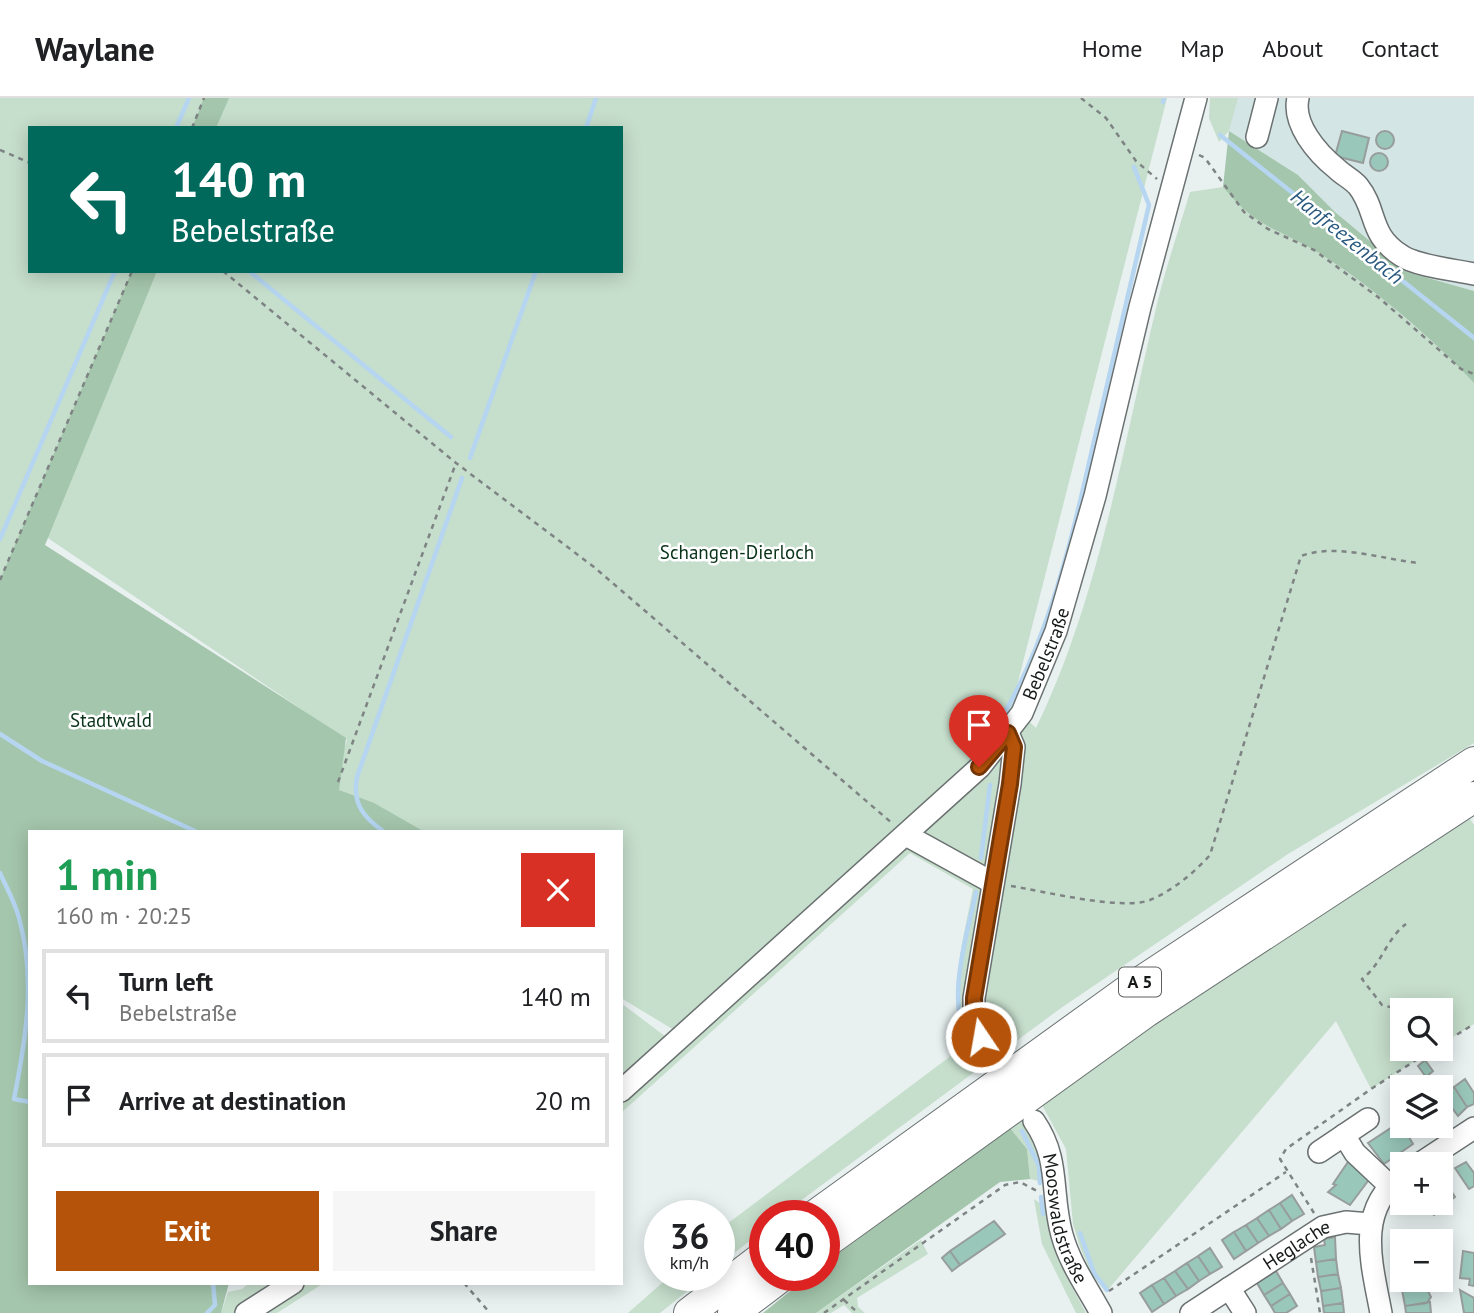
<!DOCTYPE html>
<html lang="en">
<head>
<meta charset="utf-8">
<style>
  :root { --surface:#fff; --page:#f6f6f6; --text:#202124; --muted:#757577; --line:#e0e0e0; --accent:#b45309 }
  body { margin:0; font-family:"PT Sans",sans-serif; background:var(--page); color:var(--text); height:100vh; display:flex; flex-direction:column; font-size:26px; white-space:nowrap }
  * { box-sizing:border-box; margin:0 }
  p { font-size:23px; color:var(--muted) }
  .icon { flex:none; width:38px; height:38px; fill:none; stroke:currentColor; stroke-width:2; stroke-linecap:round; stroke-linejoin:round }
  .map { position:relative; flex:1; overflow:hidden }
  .side { position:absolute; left:28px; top:732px; width:595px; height:455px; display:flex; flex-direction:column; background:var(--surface); border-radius:0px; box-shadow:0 4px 18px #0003 }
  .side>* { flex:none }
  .hud { position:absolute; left:28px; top:28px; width:595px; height:147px; border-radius:0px; box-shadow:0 4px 18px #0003; background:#00695c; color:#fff; overflow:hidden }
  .controls { position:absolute; left:1390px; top:900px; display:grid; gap:14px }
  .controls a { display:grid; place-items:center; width:63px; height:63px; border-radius:0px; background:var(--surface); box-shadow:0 4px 18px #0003; font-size:35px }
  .speed { position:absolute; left:644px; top:1102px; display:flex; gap:14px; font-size:35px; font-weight:700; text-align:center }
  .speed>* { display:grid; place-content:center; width:91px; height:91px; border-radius:50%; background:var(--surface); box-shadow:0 4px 18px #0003; line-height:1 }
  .speed small { font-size:18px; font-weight:400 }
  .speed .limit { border:10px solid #d22; background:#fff; color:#111 }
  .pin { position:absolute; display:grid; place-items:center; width:60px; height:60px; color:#fff; margin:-72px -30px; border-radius:50% 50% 50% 0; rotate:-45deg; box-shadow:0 0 7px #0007 }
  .pin .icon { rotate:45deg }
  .me { position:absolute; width:77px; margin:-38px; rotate:348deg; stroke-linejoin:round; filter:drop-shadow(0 0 5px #0008) }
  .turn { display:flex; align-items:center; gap:24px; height:147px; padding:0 28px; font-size:32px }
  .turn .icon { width:91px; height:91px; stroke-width:2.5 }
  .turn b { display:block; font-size:49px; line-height:60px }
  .round { display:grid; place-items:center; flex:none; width:74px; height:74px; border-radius:0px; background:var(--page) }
  .headline { display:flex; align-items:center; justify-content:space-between; height:119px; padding:0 28px }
  h1 { font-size:42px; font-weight:700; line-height:52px; color:#1e9e55 }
  .primary-button { display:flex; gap:14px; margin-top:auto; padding:14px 28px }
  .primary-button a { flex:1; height:80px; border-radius:0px; background:var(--accent); color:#fff; font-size:28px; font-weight:700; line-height:80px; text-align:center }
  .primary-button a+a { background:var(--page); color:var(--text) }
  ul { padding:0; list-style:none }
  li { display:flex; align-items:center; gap:21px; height:94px; margin:0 14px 10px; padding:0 14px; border:4px solid var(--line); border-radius:0px }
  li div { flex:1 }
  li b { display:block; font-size:26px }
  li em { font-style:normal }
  header { display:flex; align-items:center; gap:42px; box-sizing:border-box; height:98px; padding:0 35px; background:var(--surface); border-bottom:2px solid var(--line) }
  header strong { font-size:33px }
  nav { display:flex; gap:38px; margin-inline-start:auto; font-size:24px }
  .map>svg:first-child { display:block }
  .built { fill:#d4e5e6 }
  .green { fill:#c6decc; fill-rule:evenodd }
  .forest { fill:#a4c6ac }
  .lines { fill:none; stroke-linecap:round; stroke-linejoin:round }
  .stream { stroke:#b5d5f1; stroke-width:4.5 }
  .building { fill:#99c7ba; stroke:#979d9b; stroke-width:2 }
  .minor-casing { stroke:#6b7171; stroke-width:24 }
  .highway-casing { stroke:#6b7171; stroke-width:32 }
  .path { stroke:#7e8383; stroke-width:2.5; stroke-dasharray:5 5; stroke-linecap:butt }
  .minor { stroke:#fff; stroke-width:21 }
  .highway { stroke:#fff; stroke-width:30 }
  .route-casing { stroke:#753606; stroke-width:18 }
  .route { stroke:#b45309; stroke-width:12 }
  .labels { text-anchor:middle; stroke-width:5; stroke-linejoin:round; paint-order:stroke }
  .shield { fill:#fff; stroke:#5d5e5e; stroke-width:2 }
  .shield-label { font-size:18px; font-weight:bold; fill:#171919 }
  .park-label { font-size:19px; fill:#083218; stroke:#fff }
  .street-label { font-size:19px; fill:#171919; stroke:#fff }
  .water-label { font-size:21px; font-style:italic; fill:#29597f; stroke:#fff }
</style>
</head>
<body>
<header>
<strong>Waylane</strong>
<nav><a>Home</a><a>Map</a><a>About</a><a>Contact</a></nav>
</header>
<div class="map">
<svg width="1474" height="1215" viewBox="0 0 1474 1215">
  <rect width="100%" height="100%" fill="#e8f0f0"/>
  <path class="built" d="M1237,0H1474V193L1407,174L1335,114L1298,77L1229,33Z"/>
  <path class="green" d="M0,0H1167L1010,615L1014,609L1036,630C1100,498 1123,348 1157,206C1166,169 1179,131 1190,94L1223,89C1256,129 1272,128 1314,152C1364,182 1434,242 1474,285V645L1288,756L1061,910L780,1118H765V1131L719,1167V1133L727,1126L964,948C947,897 963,843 973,791L910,755L621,1015V905L670,942L674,932L621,900V733H384L325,708L347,642L36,432L0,516ZM30,30H621V173H30Z
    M1210,0H1238L1229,33L1219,44L1209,20Z
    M1470,721L1474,727V926L1440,947V912H1402V950H1435L1371,991L1336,923L1106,1194L1092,1177L1080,1149L1073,1126L1066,1051L1042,1007C1181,905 1324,811 1470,721Z
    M1024,1019L1030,1027L1048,1085L1030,1081L1027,1051L1010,1030Z
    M1034,1101L1048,1111L1059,1164L1086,1215H1076L1042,1146Z
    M921,1142L928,1156L857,1200L858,1209L865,1215H852L844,1207L831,1215H816Z
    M670,1178H706L660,1215H628Z
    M249,1185H324L277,1215H221L228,1194L242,1191Z"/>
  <path class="forest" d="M204,0H229L216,30H192Z
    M1229,33L1298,77L1335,114L1407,174L1474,193V285C1432,240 1366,183 1314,152C1272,128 1256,129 1223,89Z
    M132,173H157L45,447L346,640L339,692L374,705L423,733H30V1185H229L221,1215H0V482Z
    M1010,1030L1027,1051L1030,1081L1000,1084L816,1215H763L809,1178H824V1166Z"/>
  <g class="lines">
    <path class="stream" d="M1163,4L1164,0
      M176,30L189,0
      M586,30L596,0
      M1220,37L1474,240
      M249,173L451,339
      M470,360L536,173
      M0,441L115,173
      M0,636L42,663L195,733
      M985,646C1047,557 1071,444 1095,339C1113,262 1131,184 1149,107L1134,69
      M383,733C363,719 352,705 357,679L462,380
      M981,760L990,687
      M0,775C6,789 15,804 19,820C36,880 26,941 14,1001L30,1004
      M972,955C944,906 965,846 976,794
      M1022,1033L1039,1068L1040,1085
      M1041,1099L1043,1116
      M1080,1135L1094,1175L1107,1192
      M207,1215L215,1207L213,1185"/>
  </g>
  <path class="building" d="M1342,33L1369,40L1363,65L1335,58Z
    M1376 42a9 9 0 1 1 18 0a9 9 0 1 1-18 0Z
    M1370 64a9 9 0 1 1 18 0a9 9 0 1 1-18 0Z
    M1425,962L1433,973L1426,979L1418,968Z
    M1465,981L1474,995V1006L1467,1009L1454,989Z
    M1454,989L1467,1009L1458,1018L1442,996Z
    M1400,1024L1413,1046L1384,1066L1368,1045Z
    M1350,1061L1371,1079L1350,1107L1328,1094L1336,1087L1333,1086Z
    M1466,1064L1474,1075V1088L1469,1091L1455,1070Z
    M1442,1079L1455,1099L1443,1107L1440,1103Z
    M1292,1097L1304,1116L1292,1123L1280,1105Z
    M1440,1103L1445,1109L1434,1117L1421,1104Z
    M1280,1105L1292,1123L1281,1131L1269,1112Z
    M1269,1112L1281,1131L1269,1138L1257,1120Z
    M1257,1120L1269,1138L1258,1145L1246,1127Z
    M994,1123L1005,1136L960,1167L950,1153Z
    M1246,1127L1258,1145L1246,1153L1234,1134Z
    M1234,1134L1246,1153L1234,1161L1222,1142Z
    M1335,1139L1336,1161L1316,1164L1314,1149L1325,1147L1324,1141Z
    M1210,1150L1222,1169L1210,1176L1198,1158Z
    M950,1153L960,1167L952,1173L942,1160Z
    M1463,1153L1474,1155V1188L1469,1187L1470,1181L1460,1180Z
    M1198,1158L1210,1176L1199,1183L1187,1165Z
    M1336,1161L1338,1176L1318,1179L1316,1164Z
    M1187,1165L1199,1183L1188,1191L1175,1173Z
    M1175,1173L1188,1191L1176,1198L1164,1180Z
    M1276,1173L1283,1185L1264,1197L1257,1185Z
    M1338,1176L1341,1190L1321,1193L1318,1179Z
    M1164,1180L1176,1198L1164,1206L1152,1187Z
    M1436,1181V1187L1418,1190L1417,1184Z
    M1283,1185L1290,1196L1271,1208L1264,1197Z
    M1152,1187L1164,1206L1152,1214L1140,1195Z
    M1426,1189L1431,1199L1427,1205L1405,1208L1402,1192Z
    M1341,1190L1343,1205L1323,1208L1321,1193Z
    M1460,1192L1474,1200V1215H1464Z
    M1290,1196L1297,1208L1286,1215H1275L1271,1208Z
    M1430,1204L1431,1215H1406L1405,1208Z
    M1343,1205L1344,1215H1324L1323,1208Z"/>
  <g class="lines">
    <g class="minor-casing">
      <g id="minor">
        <path d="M1298,0C1292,26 1317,55 1337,71C1343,77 1352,81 1358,88C1378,113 1368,137 1402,158C1417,168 1455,172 1474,176"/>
        <path d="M1257,39L1267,0"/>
        <path d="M906,737L993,785"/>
        <path d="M991,960L974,920V900L1010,686L1014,649L1008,635"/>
        <path id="s1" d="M621,993L980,669L1022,615L1056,533L1095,398L1140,209L1196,0"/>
        <path id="s2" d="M1034,1023C1061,1062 1050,1095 1062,1137C1070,1166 1087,1189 1101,1215"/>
        <path d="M1344,1037L1355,1055L1389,1087"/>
        <path d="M1319,1054L1368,1021"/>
        <path d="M1419,1066L1474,1030"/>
        <path d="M1229,1190L1245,1215"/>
        <path d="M246,1215L293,1185"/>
        <path id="s3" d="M1191,1215L1323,1129L1346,1124L1370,1126"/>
        <path d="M1381,1215C1372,1166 1355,1112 1402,1078"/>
      </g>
    </g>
    <g class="highway-casing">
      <path id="highway" d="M814,1118L1128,892L1474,664
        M824,1146L1146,914L1474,699
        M689,1215L765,1157
        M733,1215L782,1178"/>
    </g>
    <path class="path" d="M1081,0L1106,20L1136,63L1157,81
      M192,30L204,0
      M0,52L30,65
      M1199,57L1205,60L1244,114L1268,131L1314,152L1378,199L1461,271L1474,276
      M223,173L456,365L594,469L893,726
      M0,482L132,173
      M338,684L456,365
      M1011,788C1043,793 1122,813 1150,802C1172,793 1194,775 1210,757L1301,458C1335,445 1382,461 1418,465
      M1402,912L1382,907L1362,881C1382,866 1386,841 1406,826
      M1440,947L1474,926
      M1314,1115L1280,1061L1286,1051L1371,991L1435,950
      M1311,1160L1320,1215
      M464,1185L490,1215
      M1109,1193L1286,1074
      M844,1202L858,1215
      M824,1215L1005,1087L1020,1084L1037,1093"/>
    <use href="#minor" class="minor"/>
    <use href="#highway" class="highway"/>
  </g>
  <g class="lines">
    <g class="route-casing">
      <path id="route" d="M979,669L1008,635L1014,649L1010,686L974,900V920L981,939"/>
    </g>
    <use href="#route" class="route"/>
  </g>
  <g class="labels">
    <rect class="shield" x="1119" y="869.5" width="42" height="29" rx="5"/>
    <g class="shield-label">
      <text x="1140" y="890">A 5</text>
    </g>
    <g class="park-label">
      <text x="737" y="461">Schangen-Dierloch</text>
      <text x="111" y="629">Stadtwald</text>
    </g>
    <g class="street-label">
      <text dy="7" stroke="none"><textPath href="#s1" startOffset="616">Bebelstraße</textPath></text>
      <text dy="7" stroke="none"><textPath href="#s2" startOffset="103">Mooswaldstraße</textPath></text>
      <text dy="7" stroke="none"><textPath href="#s3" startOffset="126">Heglache</textPath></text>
    </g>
    <g class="water-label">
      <text transform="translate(1347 139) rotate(39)" y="7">Hanfreezenbach</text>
    </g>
  </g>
</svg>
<div class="controls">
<a><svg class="icon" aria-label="search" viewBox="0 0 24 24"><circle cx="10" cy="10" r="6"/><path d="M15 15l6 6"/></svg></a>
<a><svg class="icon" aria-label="layers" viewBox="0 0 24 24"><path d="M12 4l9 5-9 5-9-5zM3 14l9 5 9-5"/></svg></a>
<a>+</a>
<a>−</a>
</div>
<div class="speed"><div>36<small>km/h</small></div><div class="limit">40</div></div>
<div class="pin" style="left:979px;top:669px;background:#d93025"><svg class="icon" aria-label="arrive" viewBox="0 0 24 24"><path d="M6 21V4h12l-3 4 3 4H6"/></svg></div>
<svg class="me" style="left:981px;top:939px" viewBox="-20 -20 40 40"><circle r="17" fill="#b45309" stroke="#fff" stroke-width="3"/><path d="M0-11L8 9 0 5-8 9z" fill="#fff"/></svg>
<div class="hud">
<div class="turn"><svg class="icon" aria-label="left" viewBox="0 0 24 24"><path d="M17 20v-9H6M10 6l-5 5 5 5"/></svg><div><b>140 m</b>Bebelstraße</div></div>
</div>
<section class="side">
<div class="headline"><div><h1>1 min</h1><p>160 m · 20:25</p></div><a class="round" style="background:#d93025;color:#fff"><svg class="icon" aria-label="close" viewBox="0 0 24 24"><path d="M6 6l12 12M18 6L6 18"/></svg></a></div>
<ul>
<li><svg class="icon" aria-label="left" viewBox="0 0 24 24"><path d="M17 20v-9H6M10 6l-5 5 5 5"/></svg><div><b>Turn left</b><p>Bebelstraße</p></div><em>140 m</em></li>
<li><svg class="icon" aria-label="arrive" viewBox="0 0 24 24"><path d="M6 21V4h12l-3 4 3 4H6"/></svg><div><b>Arrive at destination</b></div><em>20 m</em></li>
</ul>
<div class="primary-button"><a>Exit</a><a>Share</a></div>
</section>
</div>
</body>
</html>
